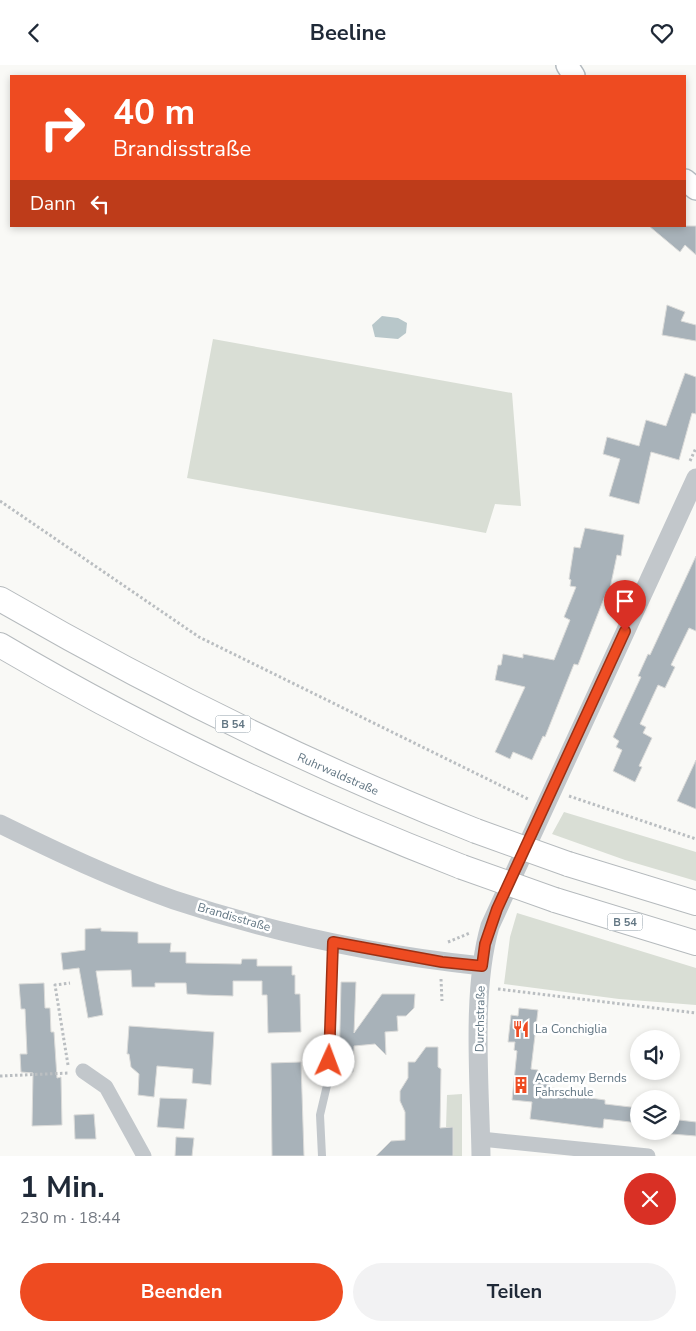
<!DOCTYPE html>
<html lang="de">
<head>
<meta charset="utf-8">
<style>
  :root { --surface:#fff; --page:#f2f2f3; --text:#1f2937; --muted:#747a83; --accent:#ee4b21 }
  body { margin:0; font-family:"Nunito Sans",sans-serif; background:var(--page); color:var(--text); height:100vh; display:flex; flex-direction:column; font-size:19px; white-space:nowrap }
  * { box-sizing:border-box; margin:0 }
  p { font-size:16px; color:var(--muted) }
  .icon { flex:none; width:28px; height:28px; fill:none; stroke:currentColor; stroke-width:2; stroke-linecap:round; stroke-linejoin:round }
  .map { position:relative; height:1091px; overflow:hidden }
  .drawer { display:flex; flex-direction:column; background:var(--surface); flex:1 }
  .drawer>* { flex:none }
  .guide { position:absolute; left:10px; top:10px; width:676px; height:152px; border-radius:0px; box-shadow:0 2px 8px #0003; background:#ee4b21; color:#fff; overflow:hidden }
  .tools { position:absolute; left:630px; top:965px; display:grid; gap:10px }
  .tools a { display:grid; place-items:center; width:50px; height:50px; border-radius:50%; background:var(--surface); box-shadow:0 2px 8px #0003; font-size:25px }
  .pin { position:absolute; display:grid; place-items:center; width:42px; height:42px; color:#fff; margin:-51px -21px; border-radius:50% 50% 50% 0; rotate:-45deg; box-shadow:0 0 5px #0007 }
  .pin .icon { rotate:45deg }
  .me { position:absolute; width:55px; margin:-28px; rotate:2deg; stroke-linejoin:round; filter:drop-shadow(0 0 4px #0008) }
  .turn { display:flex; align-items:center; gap:18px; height:105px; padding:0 20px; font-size:22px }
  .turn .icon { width:65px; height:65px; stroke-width:2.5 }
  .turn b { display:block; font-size:35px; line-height:42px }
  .then { display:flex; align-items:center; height:48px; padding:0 20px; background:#0003; gap:10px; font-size:19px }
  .round { display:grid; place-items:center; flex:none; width:52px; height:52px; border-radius:26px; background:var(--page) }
  .overview { display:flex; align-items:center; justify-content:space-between; height:85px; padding:0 20px }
  h1 { font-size:30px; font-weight:700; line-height:38px }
  .cta { display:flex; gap:10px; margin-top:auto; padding:10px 20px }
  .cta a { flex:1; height:58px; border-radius:30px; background:var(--accent); color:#fff; font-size:20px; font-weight:700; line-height:58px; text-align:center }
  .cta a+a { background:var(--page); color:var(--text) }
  header { display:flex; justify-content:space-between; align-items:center; height:65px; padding:0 20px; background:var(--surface); font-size:22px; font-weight:700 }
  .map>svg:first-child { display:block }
  .green { fill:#d9ded5 }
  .water { fill:#b8c7ca }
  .building { fill:#a8b2b9; stroke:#dbdbd9 }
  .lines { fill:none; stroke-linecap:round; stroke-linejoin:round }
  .secondary-casing { stroke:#b4bbc0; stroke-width:24 }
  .trunk-casing { stroke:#b5babd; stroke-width:26 }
  .path { stroke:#babec1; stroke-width:3; stroke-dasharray:2.5 2.5; stroke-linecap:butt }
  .service { stroke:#c2c7cb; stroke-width:8 }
  .minor { stroke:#c2c7cb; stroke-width:15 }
  .tertiary { stroke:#c2c7cb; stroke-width:19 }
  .secondary { stroke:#fff; stroke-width:21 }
  .trunk { stroke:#fff; stroke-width:24 }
  .trunk-bridge-casing { stroke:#b5babd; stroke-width:26; stroke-linecap:butt }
  .trunk-bridge { stroke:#fff; stroke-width:24 }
  .route-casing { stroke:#9b3115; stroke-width:12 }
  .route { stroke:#ee4b21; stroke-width:9 }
  .labels { text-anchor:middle; stroke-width:5; stroke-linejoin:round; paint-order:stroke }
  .shield { fill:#fff; stroke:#919fa8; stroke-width:1 }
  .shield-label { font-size:11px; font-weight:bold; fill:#627683 }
  .street-label { font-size:12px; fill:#627683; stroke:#fff }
  .poi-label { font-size:12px; fill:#627683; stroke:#fff; text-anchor:start }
</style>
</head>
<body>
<header><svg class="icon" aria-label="back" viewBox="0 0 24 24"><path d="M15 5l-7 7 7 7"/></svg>Beeline<svg class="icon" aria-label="heart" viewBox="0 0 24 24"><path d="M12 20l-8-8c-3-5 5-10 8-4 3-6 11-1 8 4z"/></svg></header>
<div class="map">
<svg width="696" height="1091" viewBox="0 0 696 1091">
  <rect width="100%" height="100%" fill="#f9f9f6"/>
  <path class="green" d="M213,274L512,328L521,441L495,439L486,468L187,413Z
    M564,747L696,787V816L625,795L552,769Z
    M517,848L696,903V940L619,934L504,919L510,872Z
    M462,1029V1091H453V1063H446L447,1030Z"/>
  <path class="water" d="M382,251L398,253L407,258L406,268L398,274L375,272L372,260Z"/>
  <path class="building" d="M649,161H696V190L685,180L680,187Z
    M667,240L685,247L681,256L696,260V276L662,270Z
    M685,308L696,312V349L692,348L679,395L651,387L639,439L609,431L620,394L603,389L607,372L639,381L646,355L666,361Z
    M585,463L624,470L621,491L617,490L609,528H606L578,600L574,599L545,672L543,671L532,695L513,687L510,694L495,687L525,622L495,615L498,600H501L503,589L523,593V589L554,595L570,555L564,552L576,522L570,521L571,515L569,514L574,482L580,483Z
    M696,491V566L689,563L671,600L675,602L665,623L658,620L640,659L646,662L643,668L652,673L639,701L642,702L635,717L613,706L622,685L616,682L619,676L613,672L641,612L638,611L648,589L650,590Z
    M696,695V744L677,736Z
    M101,863V866L138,867V878H171L170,887H186V898L241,899L242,894H257V901H292V910H295V929H300L301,967L268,968L267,930H262V916H233V931L202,930L187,929L186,918H155V922H132L131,905L96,906L103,950L88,953L79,903L63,905L61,888L85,885V864Z
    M341,917H356L354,968L382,929H415L414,943L406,951H397L398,966L385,967L386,990L375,979L354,981L353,1007H339Z
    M44,918L45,943H50L51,967H54L57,1013L61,1012L62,1060L32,1061L33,1008L21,1007L20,989H27L25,944H21L19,919Z
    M519,943L538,945L531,1004L538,1005L537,1013H545L552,1023L569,1025L568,1030L605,1035V1039L639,1043V1058L604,1054L603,1063H599L530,1054L532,1037L512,1035L517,986L514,985L515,977H508L511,950L518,951Z
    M129,961L214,967L211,1020L192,1018L193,1004L157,1001L154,1032L138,1030L139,1009L131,1002L129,989H127Z
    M426,982H438V1002L441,1004L440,1063L453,1062V1091H376L391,1076L405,1075V1047L400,1036V1026L408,1013V997H415Z
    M301,997L304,1091H272L271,998Z
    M160,1033L187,1034L184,1064L157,1062Z
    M94,1049L96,1074H75L74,1050Z
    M671,1054L696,1057V1071L671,1069Z
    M176,1072L194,1073L192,1091H175Z"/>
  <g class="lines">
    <g class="secondary-casing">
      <path id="secondary" d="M567,0L574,11
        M685,115L696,124"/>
    </g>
    <g class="trunk-casing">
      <path id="trunk" d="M0,534C154,623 311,701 476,766
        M0,580C147,667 303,740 462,802
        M568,799L696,838
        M555,835L696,878"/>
    </g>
    <path class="path" d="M690,396L696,383
      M0,436L199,572L530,735
      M569,731L696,774
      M448,877L470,868
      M441,914L442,936
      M498,924L696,948
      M68,1000L55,920L70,918
      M0,1011L69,1008"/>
    <path class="service" d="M322,1091L320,1050L328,1016L333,877"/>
    <path class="minor" d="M83,1006L106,1022L144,1091
      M481,1074L648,1091"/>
    <path class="tertiary" d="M0,759C57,787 114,814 174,835C273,868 378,890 482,901
      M481,1091C480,1021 471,927 490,861L696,413"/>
    <use href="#secondary" class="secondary"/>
    <use href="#trunk" class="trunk"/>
    <g class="trunk-bridge-casing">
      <path id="trunk-bridge" d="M476,766L568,799
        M462,802L555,835"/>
    </g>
    <use href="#trunk-bridge" class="trunk-bridge"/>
  </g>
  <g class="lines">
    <g class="route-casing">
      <path id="route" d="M329,996L333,877L442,897L482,901L485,879L497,844L625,566"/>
    </g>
    <use href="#route" class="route"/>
  </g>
  <defs>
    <g id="restaurant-bare" transform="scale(1.35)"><path d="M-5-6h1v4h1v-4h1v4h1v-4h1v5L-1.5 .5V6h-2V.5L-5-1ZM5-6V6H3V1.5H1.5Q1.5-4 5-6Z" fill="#ee4b21" stroke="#fff" stroke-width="2.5" paint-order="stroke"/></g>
    <g id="building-bare" transform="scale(1.35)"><path d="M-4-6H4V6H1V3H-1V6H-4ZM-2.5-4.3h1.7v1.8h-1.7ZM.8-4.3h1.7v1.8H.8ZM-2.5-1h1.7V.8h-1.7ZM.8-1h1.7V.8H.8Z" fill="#ee4b21" stroke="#fff" stroke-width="2.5" paint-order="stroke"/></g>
  </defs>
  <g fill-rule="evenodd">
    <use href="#restaurant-bare" x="521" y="964"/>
    <use href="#building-bare" x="521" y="1020"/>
  </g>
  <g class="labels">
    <g class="shield">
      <rect x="215.5" y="650.5" width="35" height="17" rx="4"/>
      <rect x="607.5" y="848.5" width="35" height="17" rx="4"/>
    </g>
    <g class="shield-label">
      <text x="233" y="663">B 54</text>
      <text x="625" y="861">B 54</text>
    </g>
    <g class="street-label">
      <text transform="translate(338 709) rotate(24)" y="4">Ruhrwaldstraße</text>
      <text transform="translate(234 852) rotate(16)" y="4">Brandisstraße</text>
      <text transform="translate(480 954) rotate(-89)" y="4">Durchstraße</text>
    </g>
    <g class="poi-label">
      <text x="535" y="968">La Conchiglia</text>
      <text x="535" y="1017">Academy Bernds<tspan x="535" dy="14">Fahrschule</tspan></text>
    </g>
  </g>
</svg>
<div class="tools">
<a><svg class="icon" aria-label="sound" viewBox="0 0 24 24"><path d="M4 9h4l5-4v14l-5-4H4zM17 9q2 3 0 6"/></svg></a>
<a><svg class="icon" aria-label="layers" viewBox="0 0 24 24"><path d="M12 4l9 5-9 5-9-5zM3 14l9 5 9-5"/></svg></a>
</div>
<div class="pin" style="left:625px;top:566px;background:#d93025"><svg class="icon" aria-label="arrive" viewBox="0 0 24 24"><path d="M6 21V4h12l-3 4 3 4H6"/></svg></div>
<svg class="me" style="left:329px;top:996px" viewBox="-20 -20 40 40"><circle r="19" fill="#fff"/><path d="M0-13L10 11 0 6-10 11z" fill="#ee4b21"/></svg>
<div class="guide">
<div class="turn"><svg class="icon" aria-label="right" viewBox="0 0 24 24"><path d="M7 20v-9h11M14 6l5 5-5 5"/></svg><div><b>40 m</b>Brandisstraße</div></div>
<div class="then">Dann<svg class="icon" aria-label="left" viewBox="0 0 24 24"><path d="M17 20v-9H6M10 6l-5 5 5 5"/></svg></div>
</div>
</div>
<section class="drawer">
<div class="overview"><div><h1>1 Min.</h1><p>230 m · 18:44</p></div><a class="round" style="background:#d93025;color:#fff"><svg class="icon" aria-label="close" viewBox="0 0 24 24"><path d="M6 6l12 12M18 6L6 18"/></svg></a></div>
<div class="cta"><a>Beenden</a><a>Teilen</a></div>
</section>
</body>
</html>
